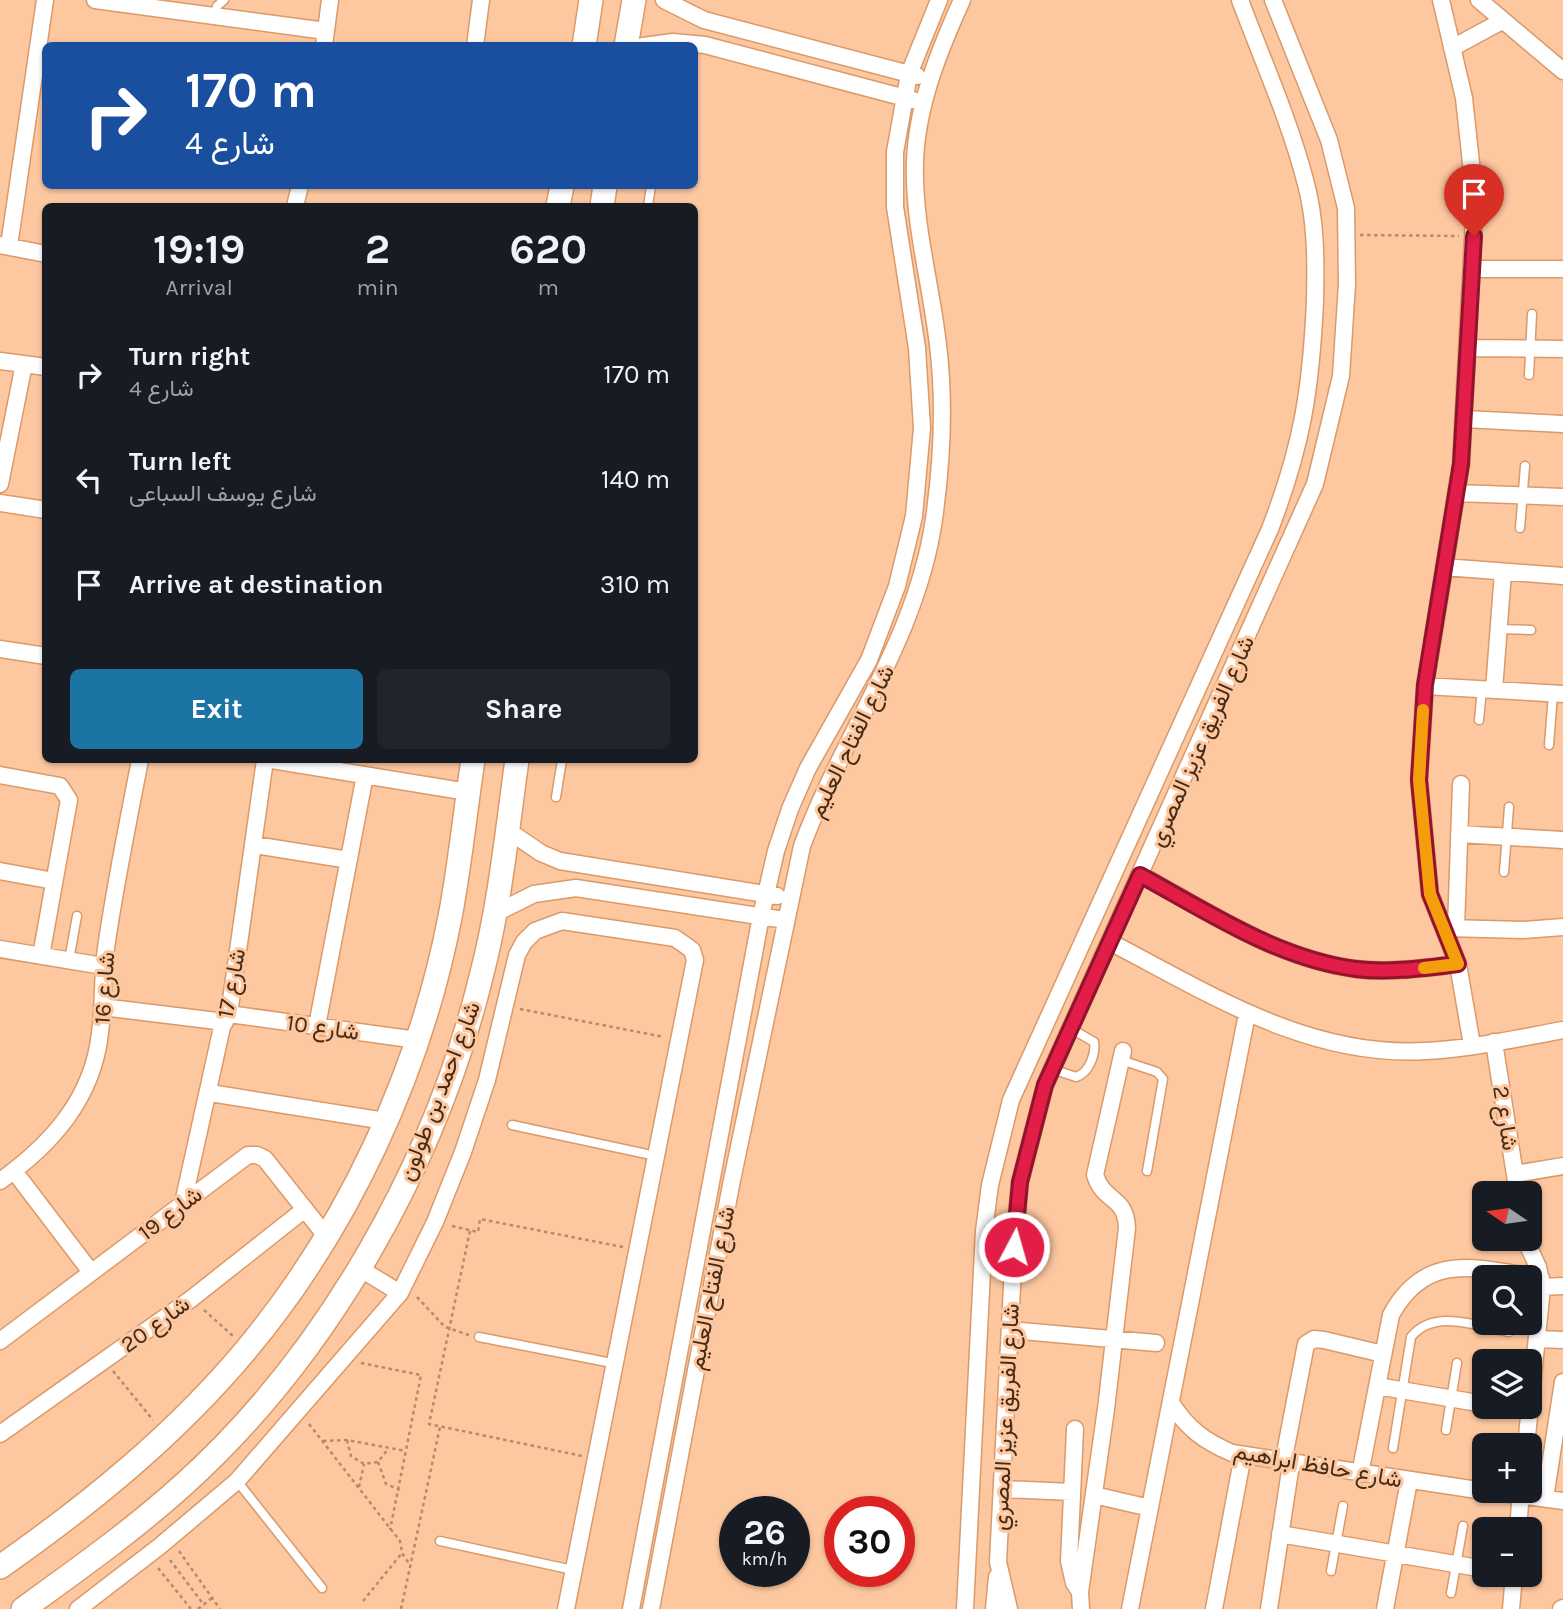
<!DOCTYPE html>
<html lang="en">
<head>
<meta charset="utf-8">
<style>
  :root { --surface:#171b24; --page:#20242c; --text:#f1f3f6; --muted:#9ea1a6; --accent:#1b74a3 }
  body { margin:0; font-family:Karla,Vazirmatn,sans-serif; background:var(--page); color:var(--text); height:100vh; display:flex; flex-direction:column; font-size:26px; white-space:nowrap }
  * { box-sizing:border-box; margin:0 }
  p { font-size:23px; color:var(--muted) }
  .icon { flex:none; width:38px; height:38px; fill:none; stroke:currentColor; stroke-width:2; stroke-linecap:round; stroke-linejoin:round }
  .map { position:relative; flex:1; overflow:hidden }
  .side { position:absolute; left:42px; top:203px; width:656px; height:560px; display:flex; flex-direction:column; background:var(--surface); border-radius:10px; box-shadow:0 2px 5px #0004 }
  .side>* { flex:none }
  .guide { position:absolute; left:42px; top:42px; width:656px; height:147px; border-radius:10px; box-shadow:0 2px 5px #0004; background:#1a4fa0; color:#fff; overflow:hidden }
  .needle { width:46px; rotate:283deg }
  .controls { position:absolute; left:1472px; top:1181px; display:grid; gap:14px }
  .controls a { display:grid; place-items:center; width:70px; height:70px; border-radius:10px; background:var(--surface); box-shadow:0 2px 5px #0004; font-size:35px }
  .speed { position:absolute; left:719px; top:1496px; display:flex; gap:14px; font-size:35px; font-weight:700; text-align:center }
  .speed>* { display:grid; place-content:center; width:91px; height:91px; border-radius:50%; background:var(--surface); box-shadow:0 2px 5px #0004; line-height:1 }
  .speed small { font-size:18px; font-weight:400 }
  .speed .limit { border:10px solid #d22; background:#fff; color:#111 }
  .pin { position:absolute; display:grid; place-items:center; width:60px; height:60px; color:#fff; margin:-72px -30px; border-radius:50% 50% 50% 0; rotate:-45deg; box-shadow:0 0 7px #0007 }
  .pin .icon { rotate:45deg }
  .me { position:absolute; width:77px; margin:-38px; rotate:6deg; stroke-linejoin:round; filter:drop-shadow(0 0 5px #0008) }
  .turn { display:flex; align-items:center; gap:24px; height:147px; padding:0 28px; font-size:32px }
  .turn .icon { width:91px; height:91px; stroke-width:2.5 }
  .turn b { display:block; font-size:49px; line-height:60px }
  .eta { display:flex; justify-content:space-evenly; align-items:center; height:119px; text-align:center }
  .eta b { font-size:42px; font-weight:700; line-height:49px }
  .button { display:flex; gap:14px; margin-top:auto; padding:14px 28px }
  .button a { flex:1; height:80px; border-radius:10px; background:var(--accent); color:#fff; font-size:28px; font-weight:700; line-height:80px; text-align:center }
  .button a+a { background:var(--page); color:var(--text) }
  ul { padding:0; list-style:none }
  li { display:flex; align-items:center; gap:21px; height:105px; padding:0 28px }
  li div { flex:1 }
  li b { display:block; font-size:26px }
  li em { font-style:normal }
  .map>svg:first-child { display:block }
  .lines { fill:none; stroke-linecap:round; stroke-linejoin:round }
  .lane-casing { stroke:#da9a69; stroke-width:11 }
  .street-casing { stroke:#da9a69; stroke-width:19 }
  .secondary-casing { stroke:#da9a69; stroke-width:26 }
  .path { stroke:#b68b6b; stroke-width:2.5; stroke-dasharray:3.5 3.5; stroke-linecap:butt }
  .lane { stroke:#fff; stroke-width:8 }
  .street { stroke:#fff; stroke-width:16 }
  .secondary { stroke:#fff; stroke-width:23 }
  .route-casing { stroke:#92132f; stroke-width:18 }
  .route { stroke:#e11d48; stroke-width:12 }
  .slow { stroke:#f59e0b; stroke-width:12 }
  .labels { text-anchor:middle; stroke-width:6; stroke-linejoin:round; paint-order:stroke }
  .street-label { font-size:23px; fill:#462c17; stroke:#fdc7a0 }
</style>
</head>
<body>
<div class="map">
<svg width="1563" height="1609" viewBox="0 0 1563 1609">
  <rect width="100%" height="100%" fill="#fdc7a0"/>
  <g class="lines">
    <g class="lane-casing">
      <path id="lane" d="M214,16L217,6L224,0
        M648,206L651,186
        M1529,375L1532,314
        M1520,528L1525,466
        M1499,629L1531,630
        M1479,720L1482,689
        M1549,745L1553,694
        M556,797L562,760
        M1504,872L1509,807
        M69,960L77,916
        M1121,1060L1157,1072L1163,1079L1147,1171
        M1052,1069L1076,1077C1089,1073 1096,1054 1094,1042L1070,1028
        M512,1125L656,1156
        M479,1337L612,1363
        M1446,1430L1457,1363
        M1393,1448L1411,1337C1434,1308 1477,1326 1509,1332
        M237,1481L322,1588
        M440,1541L573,1570
        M1331,1571L1343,1506
        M1451,1593L1463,1526"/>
    </g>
    <g class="street-casing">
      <path id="street" d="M95,0L326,31
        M664,0L704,20L917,76
        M1441,0L1464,98L1475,200L1461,464L1425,686L1419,780L1430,894L1458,964L1472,1045
        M1479,0L1563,71
        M324,46L330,0
        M475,46L481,0
        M643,46L673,42L705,45L913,100
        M1452,48L1502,21
        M295,206L300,186
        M0,245L46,254
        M9,246L45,0
        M1472,269H1563
        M1469,348L1563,349
        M0,361L46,367
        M1464,419L1563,424
        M0,484L24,364
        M1456,493L1563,497
        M0,503L46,510
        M1444,567L1563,576
        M0,649L46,656
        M1425,686L1563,694
        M1494,690L1503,572
        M272,760L468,792
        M0,775L60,786L69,800L41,956
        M507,830L541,853L560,861L777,896
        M1459,834L1563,840
        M254,845L349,860
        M0,871L54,881
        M1141,875C1208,912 1278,959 1356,969C1390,973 1424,968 1458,964
        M494,914L534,894L576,888L785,920
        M1447,928L1523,930L1563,927
        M1456,928L1461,784
        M1110,942C1210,994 1309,1058 1426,1051C1472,1049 1518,1038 1563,1030
        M0,949L103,966
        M102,1007L225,1022
        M229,1014L417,1040
        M317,1026L365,775
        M1494,1042L1518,1194
        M210,1093L385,1121
        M14,1171L91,1272
        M1515,1174L1563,1166
        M0,1181C52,1144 93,1098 100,1033C104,1004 102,976 106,948C115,885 128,822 140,760
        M183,1203L222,1027L229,1014L265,760
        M1525,1239L1538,1267L1542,1287L1526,1446
        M359,1268L400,1293
        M1542,1287L1563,1286
        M1010,1330L1156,1343
        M1538,1339L1563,1340
        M0,1341L248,1155H257L265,1159L326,1236
        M1377,1386L1484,1404
        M1171,1403C1188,1429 1204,1441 1232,1453L1484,1491
        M1075,1429L1069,1561L1074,1583L1080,1592
        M0,1434L191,1299L305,1209
        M1283,1463L1306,1344L1314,1339L1324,1340L1383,1354
        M1360,1474L1391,1315C1427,1249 1479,1269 1541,1278
        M1002,1489L1072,1492
        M1488,1491L1563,1501
        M1094,1495L1150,1508
        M1545,1498L1563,1382
        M1518,1530L1521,1491
        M1280,1534L1484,1569
        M78,1609L160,1546L237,1481L400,1293L435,1222L463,1152L487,1080L517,955L524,942L535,931L562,921L675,938L692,950L695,960L566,1609
        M631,1609L761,916L776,851L790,809L808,768L869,660L897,586L914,516L922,428L917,348L895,207V152L909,74L939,0
        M651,1609L731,1185L802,846C843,735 917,638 934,519C942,462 945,402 938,345C931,283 913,224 915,161C917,105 939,51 962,0
        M965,1609L984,1231L990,1185L1011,1100L1270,529C1302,446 1311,390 1315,301C1316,260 1316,219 1305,180C1289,119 1262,59 1240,0
        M994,1609L997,1577
        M1009,1609L998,1562L1014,1247L1020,1182L1045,1085L1315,484L1341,376L1347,284L1346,208L1329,140L1273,0
        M1081,1609L1080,1592L1106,1409L1127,1228C1126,1196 1104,1203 1095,1175L1123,1051
        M1130,1609L1247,1014
        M1214,1609L1243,1455
        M1269,1609L1291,1464
        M1385,1609L1409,1481
        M1511,1609L1514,1575
        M1561,1609L1563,1608"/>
    </g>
    <g class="secondary-casing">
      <path id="secondary" d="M584,46L591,0
        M626,46L634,0
        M558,206L562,186
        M602,206L605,186
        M0,1567C90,1504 176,1434 246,1350C348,1228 420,1072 450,917C460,865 465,812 473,760
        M23,1609C77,1570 132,1531 182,1486C327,1356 436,1163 482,973C500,904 507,831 517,760"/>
    </g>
    <path class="path" d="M1360,235L1459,236
      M520,1009L664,1037
      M452,1226L478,1232L480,1219L623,1247
      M470,1231L429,1424L582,1456
      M417,1297L445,1327L469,1335
      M204,1310L233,1336
      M361,1363L421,1375L390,1530
      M113,1371L153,1420
      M309,1424L400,1541L402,1553L410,1565
      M347,1440L351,1456L364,1464L378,1462L388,1449
      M323,1441L347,1440L406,1451
      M378,1462L386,1484L400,1490
      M359,1487L364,1464
      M179,1551L220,1609
      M170,1560L204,1605
      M158,1568L191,1609
      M363,1601L402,1553
      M198,1609L212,1598
      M401,1609L440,1427"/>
    <use href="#lane" class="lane"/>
    <use href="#street" class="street"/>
    <use href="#secondary" class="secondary"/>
  </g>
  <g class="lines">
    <g class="route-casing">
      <path id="route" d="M1014,1247L1020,1182L1045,1085L1140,875C1208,912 1278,959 1356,969C1390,973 1424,968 1458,964L1430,894L1419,780L1425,685L1461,464L1474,236"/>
    </g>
    <use href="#route" class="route"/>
    <path class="slow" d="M1423,710L1419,780L1430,894L1458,964L1424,968"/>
  </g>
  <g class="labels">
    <g class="street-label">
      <text transform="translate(851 741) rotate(-64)" y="8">شارع الفتاح العليم</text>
      <text transform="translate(1201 741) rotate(-66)" y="8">شارع الفريق عزيز المصري</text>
      <text transform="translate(231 983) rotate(-79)" y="8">شارع 17</text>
      <text transform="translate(104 988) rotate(-86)" y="8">شارع 16</text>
      <text transform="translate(323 1027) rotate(8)" y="8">شارع 10</text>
      <text transform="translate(439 1091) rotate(-69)" y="8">شارع احمد بن طولون</text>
      <text transform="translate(1506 1118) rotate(81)" y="8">شارع 2</text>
      <text transform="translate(170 1213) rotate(-37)" y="8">شارع 19</text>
      <text transform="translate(711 1288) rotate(-79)" y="8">شارع الفتاح العليم</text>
      <text transform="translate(155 1324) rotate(-36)" y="8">شارع 20</text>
      <text transform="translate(1005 1417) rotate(-87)" y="8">شارع الفريق عزيز المصري</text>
      <text transform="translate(1318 1465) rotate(10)" y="8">شارع حافظ ابراهيم</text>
    </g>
  </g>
</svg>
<div class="controls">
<a><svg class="needle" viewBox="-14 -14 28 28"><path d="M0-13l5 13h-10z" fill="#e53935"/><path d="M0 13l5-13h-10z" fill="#9ea1a6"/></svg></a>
<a><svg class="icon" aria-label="search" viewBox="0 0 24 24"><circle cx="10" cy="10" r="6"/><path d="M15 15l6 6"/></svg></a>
<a><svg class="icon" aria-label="layers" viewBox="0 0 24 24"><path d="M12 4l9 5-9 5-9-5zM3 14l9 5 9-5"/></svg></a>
<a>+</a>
<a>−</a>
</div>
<div class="speed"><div>26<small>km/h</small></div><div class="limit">30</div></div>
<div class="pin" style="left:1474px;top:236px;background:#d93025"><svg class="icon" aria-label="arrive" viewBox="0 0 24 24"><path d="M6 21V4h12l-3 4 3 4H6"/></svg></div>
<svg class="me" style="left:1014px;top:1247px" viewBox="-20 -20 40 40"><circle r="17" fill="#e11d48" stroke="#fff" stroke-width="3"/><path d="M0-11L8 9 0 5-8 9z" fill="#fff"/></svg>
<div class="guide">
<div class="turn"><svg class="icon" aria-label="right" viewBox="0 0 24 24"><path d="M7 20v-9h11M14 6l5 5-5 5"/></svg><div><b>170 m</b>شارع 4</div></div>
</div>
<section class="side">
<div class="eta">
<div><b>19:19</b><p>Arrival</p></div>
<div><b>2</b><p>min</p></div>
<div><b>620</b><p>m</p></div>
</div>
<ul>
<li><svg class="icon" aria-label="right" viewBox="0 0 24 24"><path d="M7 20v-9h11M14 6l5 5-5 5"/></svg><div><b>Turn right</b><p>شارع 4</p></div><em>170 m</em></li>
<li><svg class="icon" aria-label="left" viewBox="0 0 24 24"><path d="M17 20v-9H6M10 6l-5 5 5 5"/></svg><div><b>Turn left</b><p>شارع يوسف السباعى</p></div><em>140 m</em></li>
<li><svg class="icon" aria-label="arrive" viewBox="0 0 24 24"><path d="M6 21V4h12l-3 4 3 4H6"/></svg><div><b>Arrive at destination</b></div><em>310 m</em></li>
</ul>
<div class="button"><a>Exit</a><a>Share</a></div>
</section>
</div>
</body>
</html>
